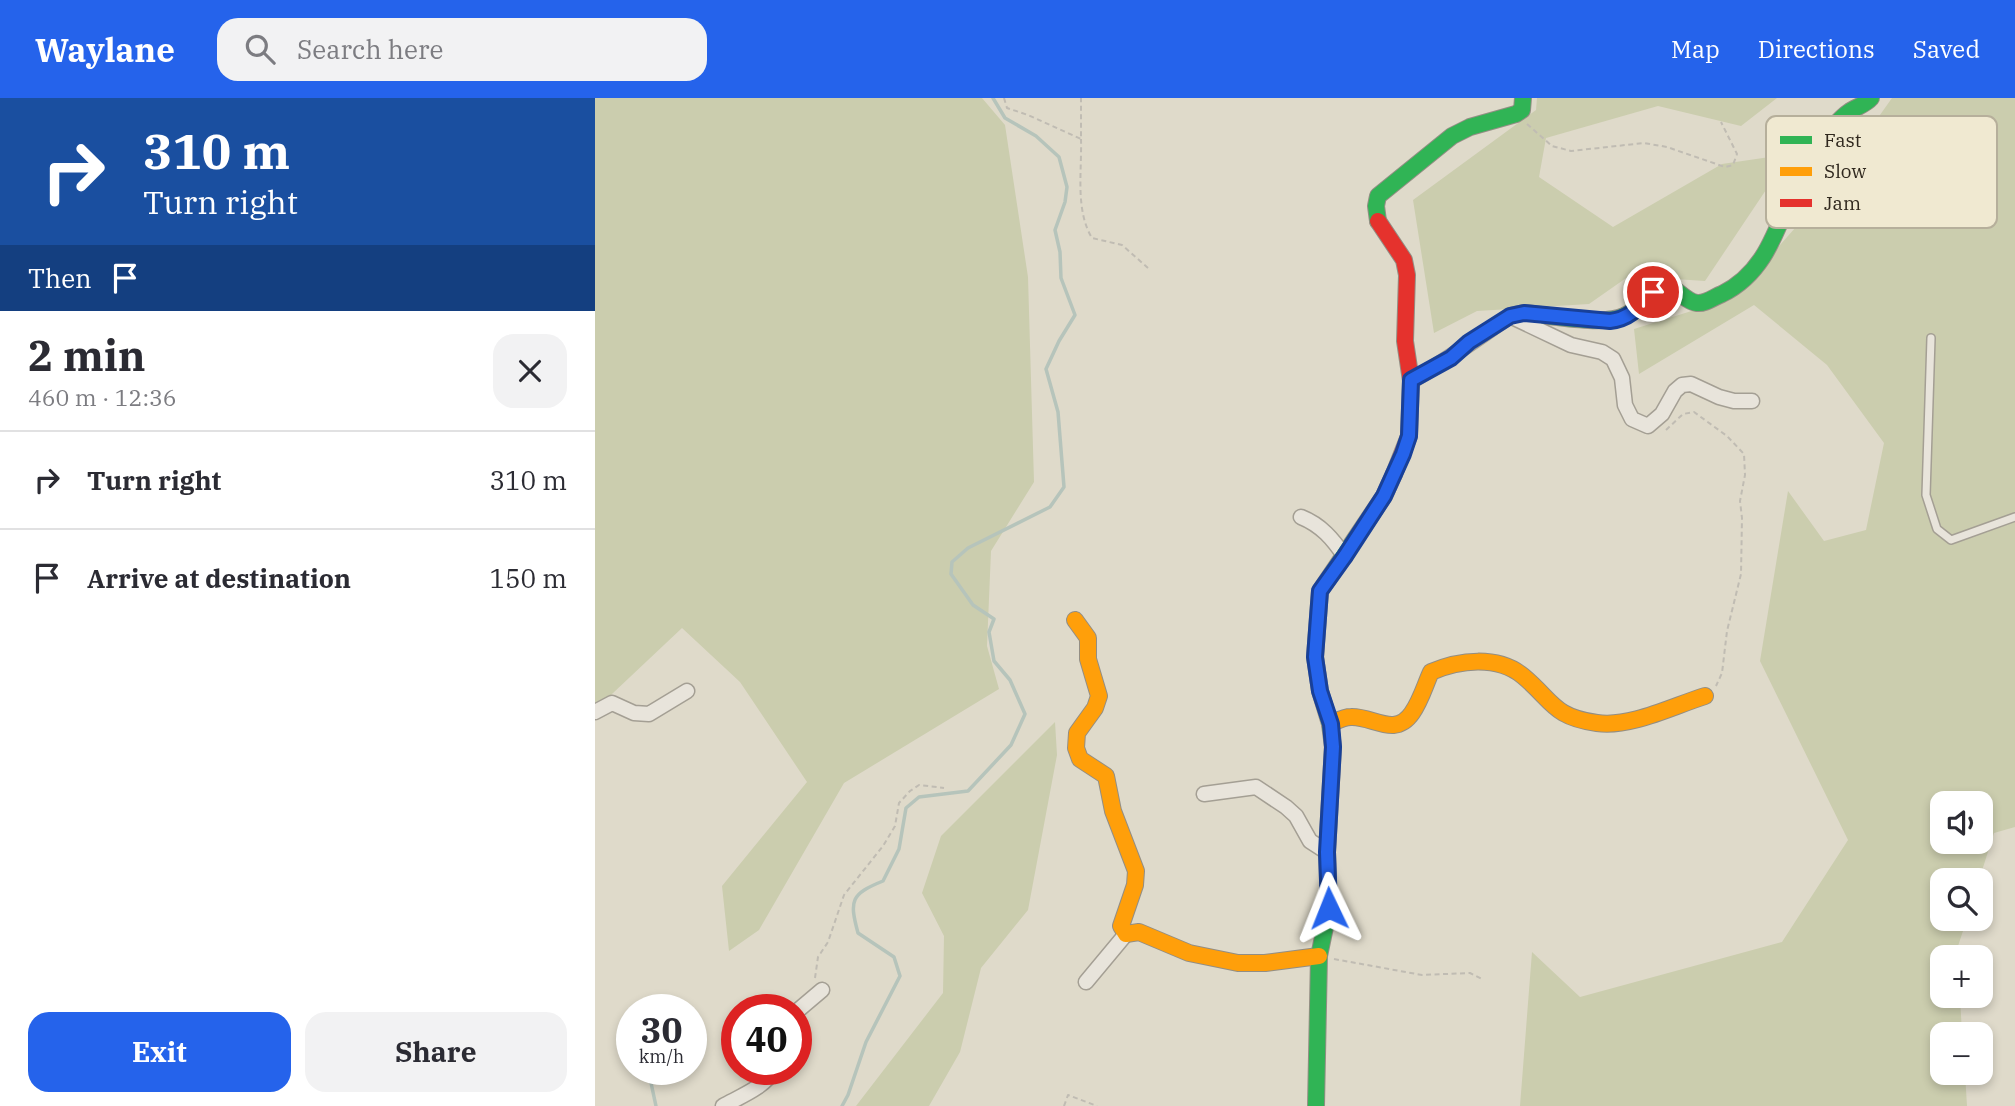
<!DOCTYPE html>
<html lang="en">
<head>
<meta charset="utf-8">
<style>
  :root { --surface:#fff; --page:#f2f2f3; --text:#2b2b33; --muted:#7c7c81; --line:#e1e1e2; --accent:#2563eb }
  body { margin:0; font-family:"IBM Plex Serif",serif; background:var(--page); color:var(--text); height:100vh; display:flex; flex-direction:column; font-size:26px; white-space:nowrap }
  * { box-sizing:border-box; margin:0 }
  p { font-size:23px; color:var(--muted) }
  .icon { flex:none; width:38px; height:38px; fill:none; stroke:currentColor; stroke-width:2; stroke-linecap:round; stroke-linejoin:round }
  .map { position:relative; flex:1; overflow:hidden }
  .panel { display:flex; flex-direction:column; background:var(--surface); width:595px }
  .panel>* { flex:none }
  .hud { background:#1a4fa0; color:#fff; overflow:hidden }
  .fabs { position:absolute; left:1335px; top:693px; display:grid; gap:14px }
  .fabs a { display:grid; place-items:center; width:63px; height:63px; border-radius:14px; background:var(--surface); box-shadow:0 4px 10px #0003; font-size:35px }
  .speed { position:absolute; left:21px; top:896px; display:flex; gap:14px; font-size:35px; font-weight:700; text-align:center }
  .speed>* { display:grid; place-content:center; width:91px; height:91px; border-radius:50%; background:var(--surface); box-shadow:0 4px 10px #0003; line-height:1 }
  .speed small { font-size:18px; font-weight:400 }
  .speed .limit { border:10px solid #d22; background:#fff; color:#111 }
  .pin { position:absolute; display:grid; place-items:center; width:60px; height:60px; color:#fff; margin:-30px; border:4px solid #fff; border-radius:50%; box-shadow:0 2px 7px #0007 }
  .me { position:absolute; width:77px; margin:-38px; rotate:358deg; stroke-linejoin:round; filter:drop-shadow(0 0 5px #0008) }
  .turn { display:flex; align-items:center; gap:24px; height:147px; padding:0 28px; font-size:32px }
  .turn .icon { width:91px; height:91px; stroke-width:2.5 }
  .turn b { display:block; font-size:49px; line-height:60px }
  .then { display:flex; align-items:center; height:66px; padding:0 28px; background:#0003; gap:14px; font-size:26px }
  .round { display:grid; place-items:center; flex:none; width:74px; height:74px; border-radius:21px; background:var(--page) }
  .headline { display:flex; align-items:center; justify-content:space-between; height:119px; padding:0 28px }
  h1 { font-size:42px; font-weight:700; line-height:52px }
  .primary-button { display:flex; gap:14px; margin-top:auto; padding:14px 28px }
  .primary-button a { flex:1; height:80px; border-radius:21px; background:var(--accent); color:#fff; font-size:28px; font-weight:700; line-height:80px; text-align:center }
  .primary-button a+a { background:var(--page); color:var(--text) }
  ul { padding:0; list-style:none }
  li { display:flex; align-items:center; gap:21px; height:98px; padding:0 28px; border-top:2px solid var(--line) }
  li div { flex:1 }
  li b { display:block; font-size:26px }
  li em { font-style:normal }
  header { display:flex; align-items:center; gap:42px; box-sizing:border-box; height:98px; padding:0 35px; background:var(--accent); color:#fff }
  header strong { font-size:33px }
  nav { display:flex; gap:38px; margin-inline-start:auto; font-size:24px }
  .search { width:490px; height:63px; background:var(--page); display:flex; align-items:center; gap:18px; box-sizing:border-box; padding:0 24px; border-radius:21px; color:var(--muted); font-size:26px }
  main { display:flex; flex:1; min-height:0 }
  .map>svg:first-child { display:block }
  .green { fill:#cbcdae; fill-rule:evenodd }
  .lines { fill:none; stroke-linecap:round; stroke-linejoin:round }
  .stream { stroke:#b6c4bb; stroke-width:3.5 }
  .lane-casing { stroke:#a49f94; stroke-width:10 }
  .street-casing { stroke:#a49f94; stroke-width:17 }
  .fast-casing { stroke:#938e84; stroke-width:18 }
  .slow-casing { stroke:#938e84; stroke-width:18 }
  .jam-casing { stroke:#938e84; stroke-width:18 }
  .path { stroke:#c0bcb3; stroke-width:2; stroke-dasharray:5 3.5; stroke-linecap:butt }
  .lane { stroke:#e8e4db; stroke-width:7 }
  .street { stroke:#e8e4db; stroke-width:14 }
  .fast { stroke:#30b455; stroke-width:16 }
  .slow { stroke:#ff9f0a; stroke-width:16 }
  .jam { stroke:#e5322d; stroke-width:16 }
  .route-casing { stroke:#184099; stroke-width:18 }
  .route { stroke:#2563eb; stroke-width:12 }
  .key { fill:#f0e9d1; stroke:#b6af9b; stroke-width:2 }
  .key-label { font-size:19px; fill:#30281e }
</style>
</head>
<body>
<header>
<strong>Waylane</strong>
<div class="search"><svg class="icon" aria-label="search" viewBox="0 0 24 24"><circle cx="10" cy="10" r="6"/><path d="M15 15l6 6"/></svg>Search here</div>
<nav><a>Map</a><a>Directions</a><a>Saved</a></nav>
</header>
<main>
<section class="panel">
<div class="hud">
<div class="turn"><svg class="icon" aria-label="right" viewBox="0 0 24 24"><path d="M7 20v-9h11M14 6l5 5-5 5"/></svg><div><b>310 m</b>Turn right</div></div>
<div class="then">Then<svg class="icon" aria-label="arrive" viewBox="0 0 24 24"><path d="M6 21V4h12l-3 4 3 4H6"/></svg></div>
</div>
<div class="headline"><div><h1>2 min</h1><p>460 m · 12:36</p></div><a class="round"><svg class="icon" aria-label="close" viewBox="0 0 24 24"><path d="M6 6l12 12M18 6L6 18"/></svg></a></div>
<ul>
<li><svg class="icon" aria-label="right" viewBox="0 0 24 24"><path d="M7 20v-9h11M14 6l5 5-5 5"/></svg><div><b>Turn right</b></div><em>310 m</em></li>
<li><svg class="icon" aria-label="arrive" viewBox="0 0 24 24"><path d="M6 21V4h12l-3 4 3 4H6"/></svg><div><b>Arrive at destination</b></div><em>150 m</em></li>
</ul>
<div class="primary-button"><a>Exit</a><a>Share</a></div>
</section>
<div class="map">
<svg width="1420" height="1008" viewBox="0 0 1420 1008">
  <rect width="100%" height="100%" fill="#dfdaca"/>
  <path class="green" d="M0,0H387L410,27L433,179L439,384L396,453L392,548L404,591L249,685L164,832L134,853L127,788L212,684L145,584L87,530L0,612Z
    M942,0H1182L1146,28L1063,8L951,40L944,79L1018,129L1127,66L1195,56L1110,183L1034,178L994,206L882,213L839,235L818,102L941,12Z
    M1297,0H1420V729L1399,735L1384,782H1348V821H1372L1362,851V859H1348V898H1365L1367,936H1348V975H1370L1372,1008H925L937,854L985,899L1187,844L1253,742L1165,563L1193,393L1229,443L1271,432L1289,345L1232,267L1159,207L1044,276L1039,231L1138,200L1224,103ZM1348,705H1386V744H1348Z
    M460,624L462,657L433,812L386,870L365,954L334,1008H261L348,895L349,838L327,795L346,738Z"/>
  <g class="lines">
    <path class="stream" d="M53,971L61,1008
      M247,1008L253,997L271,944L305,878L299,859L263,835C254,802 256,796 288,783L304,751L311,710L324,699L373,693L416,647L430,616L415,582L399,563L394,534L399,521L378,507L356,476L357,464L373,450L455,409L469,389L463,314L451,271L464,243L480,217L466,180L465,154L460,132L470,104L472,89L464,59L441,38L410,20L398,0"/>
    <g class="lane-casing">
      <path id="lane" d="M1336,240L1331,397L1342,431L1356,442L1420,419"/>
    </g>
    <g class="street-casing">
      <path id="street" d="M816,283C851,263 881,241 915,218L976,247L1007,254L1018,261L1027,280L1030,307L1037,321L1053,328L1067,316L1080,293L1087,287L1096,286L1124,299L1139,303H1157
        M706,419C726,427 738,441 750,459
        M0,614L17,605L39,615L54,616L92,593
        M609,696L661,689L691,709L701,718L715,743L732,754
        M491,884L531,836
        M201,914L227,892
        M128,1008C144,999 171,989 179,971"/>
    </g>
    <g class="fast-casing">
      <path id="fast" d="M783,123L781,108L783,98L857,38L875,29L921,16L927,12L928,0
        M915,218L929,215C952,217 1010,228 1029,218C1047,210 1055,193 1075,188C1083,193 1093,204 1102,205C1110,206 1119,199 1127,196C1186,167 1185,98 1221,50C1230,39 1242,22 1254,14C1261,9 1270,7 1276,0
        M721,1008L724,858L734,810L732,754L738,649L735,626L725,593L720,559L725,493L789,398L799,376"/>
    </g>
    <g class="slow-casing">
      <path id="slow" d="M480,522L493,540V561L504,598L500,610L482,635L481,650L485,661L511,678L518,713L541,773L540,787L526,828L531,836L544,834L594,855L643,865H670L724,858
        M735,626C742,623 748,619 756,619C778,618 800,640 817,615C826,602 830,587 836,574C864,562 902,557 928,578C958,603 958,619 1002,625C1035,630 1078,608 1110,598"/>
    </g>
    <g class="jam-casing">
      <path id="jam" d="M783,123L809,162L812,177L810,243L816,283L814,338L799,376"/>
    </g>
    <path class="path" d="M409,0L412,10L433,17L486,41V0
      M932,26L957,48L976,53L1049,45L1072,49L1130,69L1138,67L1142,56L1126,24
      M486,41C487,73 480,112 497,140L527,147L553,170
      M1071,332L1088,316L1099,314L1132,338L1149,356L1150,377L1145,403L1147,420L1146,476L1132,533L1127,575L1121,588
      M739,861L827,877L875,875L887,881
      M220,880L223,859L233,844L249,797L288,748L300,728L304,705L315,693L324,687L349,690
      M469,1008L473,997L502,1008"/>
    <use href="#lane" class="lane"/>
    <use href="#street" class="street"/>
    <use href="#fast" class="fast"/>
    <use href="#slow" class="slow"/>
    <use href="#jam" class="jam"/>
  </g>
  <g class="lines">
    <g class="route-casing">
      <path id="route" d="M734,810L732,754L738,649L736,626L725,593L720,559L725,493L750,458L789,398L808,356L814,338L816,282L856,260L874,244L915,218L929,215L1015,223C1035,221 1045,208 1058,194"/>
    </g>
    <use href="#route" class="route"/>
  </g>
  <rect x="1171" y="18" width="231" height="112" rx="10" class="key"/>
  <rect x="1185" y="38" width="32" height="8" fill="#30b455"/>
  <rect x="1185" y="69" width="32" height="9" fill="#ff9f0a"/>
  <rect x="1185" y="101" width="32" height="8" fill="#e5322d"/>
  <g class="key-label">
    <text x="1229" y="49">Fast</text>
    <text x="1229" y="80">Slow</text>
    <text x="1229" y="112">Jam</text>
  </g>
</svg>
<div class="fabs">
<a><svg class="icon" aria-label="sound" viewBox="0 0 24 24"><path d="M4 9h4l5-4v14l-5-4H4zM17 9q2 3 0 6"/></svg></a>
<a><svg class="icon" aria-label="search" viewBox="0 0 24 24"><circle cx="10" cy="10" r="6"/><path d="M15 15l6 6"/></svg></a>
<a>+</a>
<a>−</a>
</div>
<div class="speed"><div>30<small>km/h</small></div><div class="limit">40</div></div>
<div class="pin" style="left:1058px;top:194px;background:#d93025"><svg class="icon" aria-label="arrive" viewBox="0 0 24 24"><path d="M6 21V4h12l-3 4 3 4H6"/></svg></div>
<svg class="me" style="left:734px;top:810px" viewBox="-20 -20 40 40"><path d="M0-17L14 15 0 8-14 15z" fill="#2563eb" stroke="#fff" stroke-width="4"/></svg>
</div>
</main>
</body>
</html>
